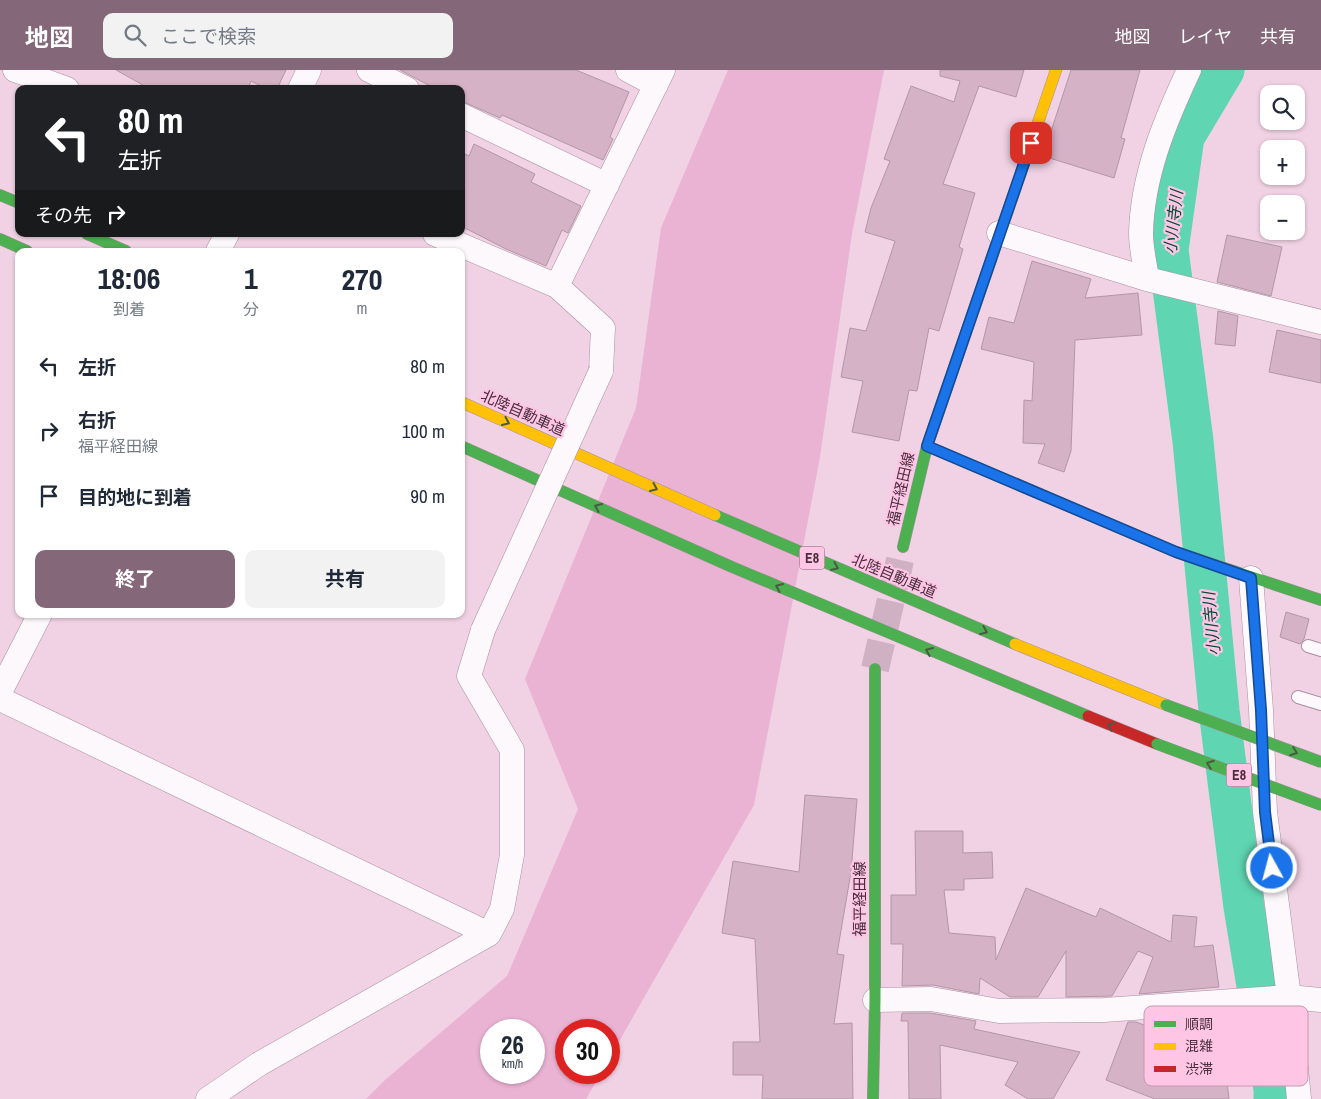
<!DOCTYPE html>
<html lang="ja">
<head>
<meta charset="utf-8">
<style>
  :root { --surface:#fff; --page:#f2f2f3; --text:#1f2937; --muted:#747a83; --accent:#846778 }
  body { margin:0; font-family:"Archivo Narrow","Noto Sans JP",sans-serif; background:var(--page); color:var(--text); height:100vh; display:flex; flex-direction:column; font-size:19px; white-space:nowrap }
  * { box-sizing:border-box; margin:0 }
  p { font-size:16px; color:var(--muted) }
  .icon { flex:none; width:28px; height:28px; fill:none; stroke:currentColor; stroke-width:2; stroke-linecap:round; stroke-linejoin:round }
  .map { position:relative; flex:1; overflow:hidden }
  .side { position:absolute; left:15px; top:178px; width:450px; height:370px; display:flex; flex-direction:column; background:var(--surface); border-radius:10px; box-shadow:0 1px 4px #0004 }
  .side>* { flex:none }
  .banner { position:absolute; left:15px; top:15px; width:450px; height:152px; border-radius:10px; box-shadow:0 1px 4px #0004; background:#202124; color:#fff; overflow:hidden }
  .buttons { position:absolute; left:1260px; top:15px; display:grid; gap:10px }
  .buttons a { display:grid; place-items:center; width:45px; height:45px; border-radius:10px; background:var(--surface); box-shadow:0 1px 4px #0004; font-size:25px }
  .speed { position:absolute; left:480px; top:949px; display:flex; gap:10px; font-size:25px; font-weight:700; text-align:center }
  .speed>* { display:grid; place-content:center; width:65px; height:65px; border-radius:50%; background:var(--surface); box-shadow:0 1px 4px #0004; line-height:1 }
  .speed small { font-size:12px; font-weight:400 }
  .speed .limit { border:8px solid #d22; background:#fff; color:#111 }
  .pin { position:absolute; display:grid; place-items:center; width:42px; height:42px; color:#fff; margin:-21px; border-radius:10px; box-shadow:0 2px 8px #0006 }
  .me { position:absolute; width:55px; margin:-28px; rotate:353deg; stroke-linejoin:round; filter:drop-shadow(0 0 4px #0008) }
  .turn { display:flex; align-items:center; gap:18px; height:105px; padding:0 20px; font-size:22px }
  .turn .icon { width:65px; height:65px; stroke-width:2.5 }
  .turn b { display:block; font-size:35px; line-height:42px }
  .then { display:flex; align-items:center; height:48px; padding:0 20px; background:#0003; gap:10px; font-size:19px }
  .eta { display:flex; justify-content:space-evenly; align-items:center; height:85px; text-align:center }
  .eta b { font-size:30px; font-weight:700; line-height:35px }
  .primary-button { display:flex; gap:10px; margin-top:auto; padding:10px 20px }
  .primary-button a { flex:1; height:58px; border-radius:10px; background:var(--accent); color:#fff; font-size:20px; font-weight:700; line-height:58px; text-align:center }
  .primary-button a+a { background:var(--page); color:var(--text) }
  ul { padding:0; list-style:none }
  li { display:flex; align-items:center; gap:15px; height:65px; padding:0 20px }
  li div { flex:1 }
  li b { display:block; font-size:19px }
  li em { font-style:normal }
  header { display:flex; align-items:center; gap:30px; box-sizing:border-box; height:70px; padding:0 25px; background:var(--accent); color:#fff }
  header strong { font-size:24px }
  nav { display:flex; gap:28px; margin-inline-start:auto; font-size:18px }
  .search { width:350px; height:45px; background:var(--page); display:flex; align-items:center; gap:12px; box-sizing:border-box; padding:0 18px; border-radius:10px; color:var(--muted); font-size:19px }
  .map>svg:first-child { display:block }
  .green { fill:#eab3d3; fill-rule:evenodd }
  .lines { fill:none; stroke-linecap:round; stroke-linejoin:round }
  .river { stroke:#5fd5b1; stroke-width:41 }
  .building { fill:#d6b2c7; stroke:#b197a6 }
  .secondary-tunnel { stroke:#cfb1c3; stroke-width:28; stroke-dasharray:28 14; stroke-linecap:butt }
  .lane-casing { stroke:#a98f9f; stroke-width:14 }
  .street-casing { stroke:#a98f9f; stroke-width:25 }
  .fast-casing { stroke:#a98f9f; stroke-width:12 }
  .slow-casing { stroke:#a98f9f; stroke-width:12 }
  .jam-casing { stroke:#a98f9f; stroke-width:12 }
  .lane { stroke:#fdf8fb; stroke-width:12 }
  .street { stroke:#fdf8fb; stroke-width:24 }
  .fast { stroke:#4caf50; stroke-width:11 }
  .slow { stroke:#ffc107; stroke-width:11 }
  .jam { stroke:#c62828; stroke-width:11 }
  .street-bridge-casing { stroke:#a98f9f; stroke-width:25; stroke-linecap:butt }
  .fast-bridge-casing { stroke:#a98f9f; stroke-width:12; stroke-linecap:butt }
  .street-bridge { stroke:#fdf8fb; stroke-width:24 }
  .fast-bridge { stroke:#4caf50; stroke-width:11 }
  .oneway { stroke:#4a5b44 }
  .route-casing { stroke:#114b97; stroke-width:12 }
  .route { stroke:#1a73e8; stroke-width:9 }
  .labels { text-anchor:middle; stroke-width:4.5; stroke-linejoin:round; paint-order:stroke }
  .shield { fill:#fec5e5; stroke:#7f5b70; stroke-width:1 }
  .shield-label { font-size:14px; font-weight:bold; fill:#492e3e }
  .street-label { font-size:15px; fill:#492e3e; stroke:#fec5e5 }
  .water-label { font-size:16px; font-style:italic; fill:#014932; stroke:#fec5e5 }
  .key { fill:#fec5e5; stroke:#c898b3; stroke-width:1 }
  .key-label { font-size:14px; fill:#492e3e }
</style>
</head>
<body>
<header>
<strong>地図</strong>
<div class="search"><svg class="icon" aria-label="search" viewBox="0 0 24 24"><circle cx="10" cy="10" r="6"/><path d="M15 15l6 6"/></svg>ここで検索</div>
<nav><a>地図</a><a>レイヤ</a><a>共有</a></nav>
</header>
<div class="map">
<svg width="1321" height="1029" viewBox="0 0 1321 1029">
  <rect width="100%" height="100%" fill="#f1d2e4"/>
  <path class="green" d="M728,0H884L852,164L820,387L754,735L609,989V960H566V1002L601,1003L586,1029H366L385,1010L507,906L578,739L525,609L636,338L661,158ZM491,960H534V1002H491Z"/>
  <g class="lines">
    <path class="river" d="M1224,0L1184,67L1168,180L1193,371L1219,640L1244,837L1274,1019V1029"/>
  </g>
  <path class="building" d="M116,0H286L277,19H267L251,11L248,19H150Z
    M400,0H576L629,22L610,67L613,69L603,90L502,45L500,48L464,32L461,31V19H436Z
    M940,0H1024L1016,27L979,16L943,114L975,123L959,177L963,179L939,261L929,258L917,321L909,320L899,371L852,362L863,311L841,307L850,258L866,261L895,171L865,162L871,138L890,91L884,89L911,16L954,32L960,11L940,6Z
    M1071,0H1140L1121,68L1125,69L1114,108L1043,86Z
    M474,74L535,104L531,112L581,136L568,163L562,160L546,196L506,179L461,156V82L469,86Z
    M1227,165L1282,177L1271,226L1217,212Z
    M1032,191L1091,209L1085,228L1138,223L1142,265L1075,270L1071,381L1064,402L1038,393L1045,374L1023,373L1024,330L1032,331L1034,292L981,279L989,247L1014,253Z
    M1218,241L1238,246L1235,276L1215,274Z
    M1277,260L1321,270V313L1269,302Z
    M1286,542L1309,549L1304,569L1300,574L1280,567Z
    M805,725L857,729L851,802L837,884L844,885L834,954L852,953L853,1029H762L763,1005H733V972H760L755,869L722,863L733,791L799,802Z
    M915,761H963V783L992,782L993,808L964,809V820H944L949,863L995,867L996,890L1026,818L1096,847L1100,838L1171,872L1173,845L1197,847L1194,877L1213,875L1219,917L1139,924L1153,887L1138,881L1112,926L1066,927V881L1038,927H1010L980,908L979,924L933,915L902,916L903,874H891V825H916Z
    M902,943H930L976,951L974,959L1080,982L1053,1029H1028L1005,1015L1018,992L940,975L941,1029H909L908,951H901Z
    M1128,952H1136L1155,959L1150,970L1202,965L1205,996L1225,993L1229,1029H1155L1106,1010Z"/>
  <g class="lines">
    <path class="secondary-tunnel" d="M875,599L903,477"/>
    <g class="lane-casing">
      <path id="lane" d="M1308,576L1321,580
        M1298,627L1321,634"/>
    </g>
    <g class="street-casing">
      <path id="street" d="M15,0L67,19
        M369,0L407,19
        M628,0L656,15
        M300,19L309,0
        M461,45L607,115
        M999,163L1147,209L1321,252
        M435,164L557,216
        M218,181L227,164
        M1147,209C1145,194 1141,178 1141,164C1142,106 1165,51 1189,0
        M601,301L603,258L557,216L663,0
        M1251,508L1261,640L1265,742L1289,927L1299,1029
        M0,622L40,544
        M0,629L489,864L502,839L512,785V680L469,606L483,560
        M875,930L931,929L999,941L1104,940L1289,927L1321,930
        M208,1029L259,994L489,864"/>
    </g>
    <g class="fast-casing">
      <path id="fast" d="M0,125L19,133
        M87,164L126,181
        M0,169L27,181
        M461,376L732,497L1088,646
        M927,376L1176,482L1321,530
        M715,445L1015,574
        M903,477L927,376L991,190
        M873,1029L875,930V599"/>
    </g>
    <g class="slow-casing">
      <path id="slow" d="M991,190L1056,0
        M461,332L715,445
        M1015,574L1166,635"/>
    </g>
    <g class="jam-casing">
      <path id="jam" d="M1088,646L1157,674"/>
    </g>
    <use href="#lane" class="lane"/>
    <use href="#street" class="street"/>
    <use href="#fast" class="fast"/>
    <use href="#slow" class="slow"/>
    <use href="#jam" class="jam"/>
    <g class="street-bridge-casing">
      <path id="street-bridge" d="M483,560L601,301"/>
    </g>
    <g class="fast-bridge-casing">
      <path id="fast-bridge" d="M1166,635L1321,692
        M1157,674L1321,735"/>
    </g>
    <use href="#street-bridge" class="street-bridge"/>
    <use href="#fast-bridge" class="fast-bridge"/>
  </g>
  <defs><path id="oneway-chevron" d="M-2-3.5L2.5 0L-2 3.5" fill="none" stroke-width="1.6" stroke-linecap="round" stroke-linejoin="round" transform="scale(1.25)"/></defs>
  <g class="oneway">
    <use href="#oneway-chevron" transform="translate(506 352) rotate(24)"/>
    <use href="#oneway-chevron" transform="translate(654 418) rotate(24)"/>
    <use href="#oneway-chevron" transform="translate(598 437) rotate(-156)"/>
    <use href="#oneway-chevron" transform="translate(835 497) rotate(23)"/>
    <use href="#oneway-chevron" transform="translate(779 517) rotate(-157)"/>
    <use href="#oneway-chevron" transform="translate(984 561) rotate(22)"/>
    <use href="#oneway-chevron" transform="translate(929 581) rotate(-157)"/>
    <use href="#oneway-chevron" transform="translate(1111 656) rotate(-158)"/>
    <use href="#oneway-chevron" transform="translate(1294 682) rotate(20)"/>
    <use href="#oneway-chevron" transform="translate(1210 694) rotate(-160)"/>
  </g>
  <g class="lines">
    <g class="route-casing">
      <path id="route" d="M1031,73L927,376L1176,482L1251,508L1261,640L1265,742L1272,798"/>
    </g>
    <use href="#route" class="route"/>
  </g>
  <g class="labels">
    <g class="shield">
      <rect x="799.5" y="476.5" width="25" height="23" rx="4"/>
      <rect x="1226.5" y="693.5" width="25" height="23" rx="4"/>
    </g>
    <g class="shield-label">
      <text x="812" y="493">E8</text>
      <text x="1239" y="710">E8</text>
    </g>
    <g class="street-label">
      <text transform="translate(523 343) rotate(24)" y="5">北陸自動車道</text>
      <text transform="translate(901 419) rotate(-77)" y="5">福平経田線</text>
      <text transform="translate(894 506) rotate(23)" y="5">北陸自動車道</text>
      <text transform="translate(860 829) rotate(-90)" y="5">福平経田線</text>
    </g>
    <g class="water-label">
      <text transform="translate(1173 152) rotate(-84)" y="6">小川寺川</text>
      <text transform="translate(1211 554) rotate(-95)" y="6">小川寺川</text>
    </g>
  </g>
  <rect x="1144" y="936" width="164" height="80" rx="8" class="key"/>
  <rect x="1154" y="951" width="22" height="6" fill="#4caf50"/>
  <rect x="1154" y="973" width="22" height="7" fill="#ffc107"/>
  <rect x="1154" y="996" width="22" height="6" fill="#c62828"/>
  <g class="key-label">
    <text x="1185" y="959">順調</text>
    <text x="1185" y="981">混雑</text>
    <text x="1185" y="1004">渋滞</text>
  </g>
</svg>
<div class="buttons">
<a><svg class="icon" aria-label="search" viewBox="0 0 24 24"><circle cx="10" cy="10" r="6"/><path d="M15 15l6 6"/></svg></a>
<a>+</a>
<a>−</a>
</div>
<div class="speed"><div>26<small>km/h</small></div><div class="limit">30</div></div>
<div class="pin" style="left:1031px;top:73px;background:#d93025"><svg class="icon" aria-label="arrive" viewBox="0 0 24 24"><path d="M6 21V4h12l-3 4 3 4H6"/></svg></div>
<svg class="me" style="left:1272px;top:798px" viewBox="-20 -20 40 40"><circle r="17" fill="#1a73e8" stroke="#fff" stroke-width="3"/><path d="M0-11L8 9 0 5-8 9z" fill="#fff"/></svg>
<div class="banner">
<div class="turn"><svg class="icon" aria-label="left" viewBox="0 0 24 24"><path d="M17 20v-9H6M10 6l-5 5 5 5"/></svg><div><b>80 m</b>左折</div></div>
<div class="then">その先<svg class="icon" aria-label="right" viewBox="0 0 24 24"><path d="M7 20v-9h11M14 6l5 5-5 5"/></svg></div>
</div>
<section class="side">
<div class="eta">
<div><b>18:06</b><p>到着</p></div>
<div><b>1</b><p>分</p></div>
<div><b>270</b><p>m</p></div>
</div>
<ul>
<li><svg class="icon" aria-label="left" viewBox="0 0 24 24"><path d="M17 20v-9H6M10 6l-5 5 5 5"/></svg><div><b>左折</b></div><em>80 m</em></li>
<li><svg class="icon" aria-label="right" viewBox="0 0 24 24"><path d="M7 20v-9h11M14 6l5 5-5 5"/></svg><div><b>右折</b><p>福平経田線</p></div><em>100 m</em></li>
<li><svg class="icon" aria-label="arrive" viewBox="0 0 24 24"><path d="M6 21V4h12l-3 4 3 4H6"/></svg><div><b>目的地に到着</b></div><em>90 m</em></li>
</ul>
<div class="primary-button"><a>終了</a><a>共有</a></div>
</section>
</div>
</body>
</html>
